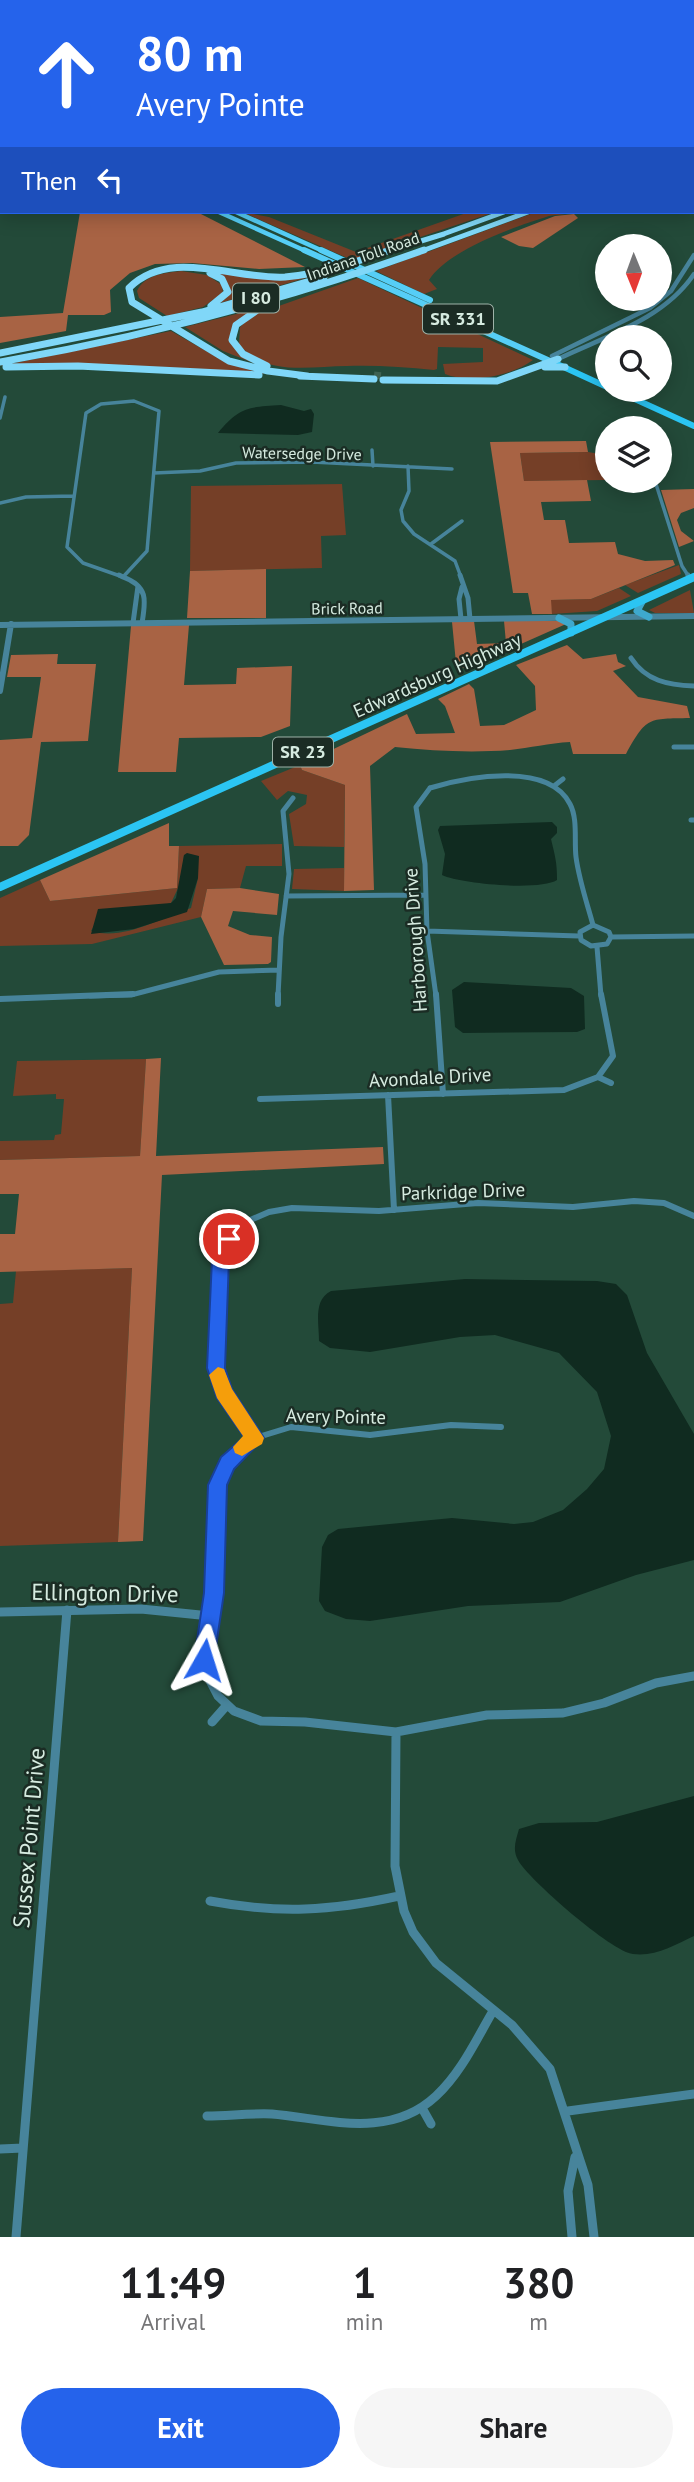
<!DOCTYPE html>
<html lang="en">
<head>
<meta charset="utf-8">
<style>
  :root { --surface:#fff; --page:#f6f6f6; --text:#202124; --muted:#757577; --accent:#2563eb }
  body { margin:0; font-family:"PT Sans",sans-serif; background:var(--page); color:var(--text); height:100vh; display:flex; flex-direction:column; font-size:26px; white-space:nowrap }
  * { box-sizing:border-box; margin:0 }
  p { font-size:23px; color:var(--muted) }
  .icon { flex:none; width:38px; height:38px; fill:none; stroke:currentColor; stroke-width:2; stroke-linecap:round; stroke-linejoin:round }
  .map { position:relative; height:2237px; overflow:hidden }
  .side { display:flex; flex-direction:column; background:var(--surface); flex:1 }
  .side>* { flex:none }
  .banner { position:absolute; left:0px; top:0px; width:695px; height:214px; box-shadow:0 4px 18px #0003; background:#2563eb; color:#fff; overflow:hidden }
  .needle { width:46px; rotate:179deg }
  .buttons { position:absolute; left:595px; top:234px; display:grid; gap:14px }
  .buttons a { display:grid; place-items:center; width:77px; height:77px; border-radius:50%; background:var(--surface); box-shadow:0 4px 18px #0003; font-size:35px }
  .pin { position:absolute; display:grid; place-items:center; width:60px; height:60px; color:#fff; margin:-30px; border:4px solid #fff; border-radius:50%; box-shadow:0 2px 7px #0007 }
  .me { position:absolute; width:77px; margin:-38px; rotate:6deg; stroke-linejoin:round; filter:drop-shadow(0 0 5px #0008) }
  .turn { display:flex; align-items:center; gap:24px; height:147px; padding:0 21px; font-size:32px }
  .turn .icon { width:91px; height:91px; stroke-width:2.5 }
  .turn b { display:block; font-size:49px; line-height:60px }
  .then { display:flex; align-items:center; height:66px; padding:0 21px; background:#0003; gap:14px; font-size:26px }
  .eta { display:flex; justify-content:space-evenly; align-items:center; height:119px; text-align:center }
  .eta b { font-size:42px; font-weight:800; line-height:49px }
  .action { display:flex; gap:14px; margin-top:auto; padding:14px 21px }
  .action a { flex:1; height:80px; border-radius:42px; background:var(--accent); color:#fff; font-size:28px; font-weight:800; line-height:80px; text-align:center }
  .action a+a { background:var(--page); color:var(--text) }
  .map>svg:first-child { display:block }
  .green { fill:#753f27; fill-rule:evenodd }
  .forest { fill:#a86344 }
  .water { fill:#102b20 }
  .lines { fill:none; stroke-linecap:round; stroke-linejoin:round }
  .motorway-tunnel { stroke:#3e6252; stroke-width:7; stroke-dasharray:7 3.5; stroke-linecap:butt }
  .minor-far3 { stroke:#47849b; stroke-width:3.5 }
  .minor-far2 { stroke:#47849b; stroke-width:5 }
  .minor-far1 { stroke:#47849b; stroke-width:6 }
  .minor { stroke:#47849b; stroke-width:9 }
  .tertiary-far1 { stroke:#47849b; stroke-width:4.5 }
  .tertiary { stroke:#47849b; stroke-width:6 }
  .secondary { stroke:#3ea9cd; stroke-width:7 }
  .primary-far1 { stroke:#2bc5f3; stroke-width:6 }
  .primary { stroke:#2bc5f3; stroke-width:8 }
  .trunk-far1 { stroke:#56cef6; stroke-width:4.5 }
  .trunk { stroke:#56cef6; stroke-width:6 }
  .motorway-far1 { stroke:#80d7f8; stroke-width:5 }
  .motorway { stroke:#80d7f8; stroke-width:7 }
  .rail { stroke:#abc4b8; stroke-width:2; stroke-dasharray:2 3.5; stroke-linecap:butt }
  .route { fill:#2563eb; stroke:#184099; stroke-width:2 }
  .slow { fill:#f59e0b }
  .labels { text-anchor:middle; stroke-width:5; stroke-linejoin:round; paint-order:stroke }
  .far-street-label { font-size:16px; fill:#d6ebe0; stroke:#1b2c24 }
  .shield { fill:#1b2c24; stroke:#9eb2a8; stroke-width:2 }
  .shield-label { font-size:18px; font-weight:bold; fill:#d6ebe0 }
  .street-label { font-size:19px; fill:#d6ebe0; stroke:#1b2c24 }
  .near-street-label { font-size:23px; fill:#d6ebe0; stroke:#1b2c24 }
</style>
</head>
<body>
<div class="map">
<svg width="694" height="2237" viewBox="0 0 694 2237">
  <rect width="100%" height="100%" fill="#234a39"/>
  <path class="green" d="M242,212L269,217L356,252L469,212H495L352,260Z
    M536,212H576C567,215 558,214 549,216C514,227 448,250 429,280L437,289L424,294L376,271Z
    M181,271L207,275L222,285L223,293L203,307L167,316L139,298L137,291C144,275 164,273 181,271Z
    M330,271L220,303L227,297L230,287L213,272L248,277Z
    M358,278L533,360C512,376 469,384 445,374L443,364L483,362V348L438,347L437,369L434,370C405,367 375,365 347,366C311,366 265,377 239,344L240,327L253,315Z
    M256,309L230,336L256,364L223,351L185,327Z
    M171,331L227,363L265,374L67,364L0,366Z
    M588,452L600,454L606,480L524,481L520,453Z
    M342,484L346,535L321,536L322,568L190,571L191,486Z
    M679,565L681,574L638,593L625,585Z
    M619,588L631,596L597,611L552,614L550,600L591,599Z
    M690,590L694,613H655L649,610Z
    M300,765L302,770L345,785L344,847L294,846L289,814L306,804L307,795L288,791L277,800L261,781Z
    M282,844V866H246L240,888L207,889L201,917L92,944L0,946V898L40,880L50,901L177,888L179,846ZM184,855L198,878L191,908C161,918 123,941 91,931L95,924L171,903L180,884Z
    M344,868V891L292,889L294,869Z
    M146,1059L140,1156L0,1160V1141L54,1140L55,1135L61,1134L64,1099H56V1094L13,1096L17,1061Z
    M132,1268L118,1542L0,1546V1304L13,1303L16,1271Z"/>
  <path class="forest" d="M80,212H197L305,267L259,269L192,263L155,264L130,273L110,290L111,312L104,315H68L66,331L0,343V317L63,313Z
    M574,214L578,218L533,248L519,246L501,237L555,216Z
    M586,441L588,452L520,453L524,481L587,480L591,501L541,502L544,520H565L569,543L615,542L618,554L645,561L673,560L675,565L591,599L551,600L552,614H532L528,593H513L490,442Z
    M694,489V508L681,513L677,520L681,531L694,541L679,547L661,490Z
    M266,569V618H187L190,571Z
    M474,621L477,644L506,643L504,621H559L566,624L465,669L456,663L452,622Z
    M189,625L184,685L236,684L237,668L292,666L290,726L261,737L179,738L176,772H118L131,626Z
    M567,645L583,659L616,654L618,662L626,666L613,671L638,697L687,706L690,718C648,719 647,716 626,754H573L570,742C549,743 530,748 510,750C472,753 433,751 395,747L370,766L374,890L344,891L345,785L302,770L300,765L407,714L416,734L455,733L445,706L438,699L469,684L474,689L480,726L504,725L536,710L535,686L516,665Z
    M58,654L57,664H96L88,741L41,742L29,835L18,846H0V740L32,738L41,677H7L11,655Z
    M169,823V846H179L177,888L50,901L40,880Z
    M240,888L279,894L277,915L233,911L228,926L250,935L272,937L271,962L268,964L224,965L201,917L207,889Z
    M161,1058L156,1156L383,1147L384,1164L162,1175L143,1541L118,1542L132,1268L0,1272V1234H15L19,1194H0V1160L140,1156L146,1059Z"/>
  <path class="water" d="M281,405L304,411L311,409L314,414L312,432L298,435L218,433C239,407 249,407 281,405Z
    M552,822L557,827V833L551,839C555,856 557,862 557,880C540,891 461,884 442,875L445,854L438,830L440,826Z
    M187,853L199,856L198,878L187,912L134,929L91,934L98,909L171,903L176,898L184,855Z
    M464,982L571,988L584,996L585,1029L577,1032L463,1033L455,1027L452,990Z
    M465,1279L597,1281L616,1284L627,1295L647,1353L694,1434V1560L636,1575L560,1602L468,1606L370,1621L346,1619L325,1611L319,1601L322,1547L328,1535L338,1529L452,1518L514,1524L533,1522L563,1510L587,1489L604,1469L611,1436L597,1392L559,1353L495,1335L460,1337L370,1352L330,1348L319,1341C319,1323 313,1300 331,1291Z
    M694,1796V1936C675,1945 655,1957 633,1954C612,1952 528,1879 518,1860C512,1849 516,1840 519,1829L539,1823L597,1822Z"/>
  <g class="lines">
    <path class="motorway-tunnel" d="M374,375L383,376"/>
    <path class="minor-far3" d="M134,401L159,411L147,551L123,577L83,563L67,547L86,413L101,404Z
      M0,418L5,397
      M642,429L648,425
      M372,450L373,466
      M408,466L409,491L401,510L403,521L414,534L455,561L461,577
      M154,473L200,471L236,463L312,462L452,469
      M655,481L682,566L689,577
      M0,503L26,497L73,496
      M431,544L462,521"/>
    <path class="minor-far2" d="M119,575L123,577
      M460,575L468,598L470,619
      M688,575L690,579
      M123,577C148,586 146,600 142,623
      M461,619L459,599L462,587
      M133,623L138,586
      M631,658C646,681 668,685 694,686
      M674,747H694
      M554,786L563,779
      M430,788L416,807L425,864L427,931L436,996
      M430,788C466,777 548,761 570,804C578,819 574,841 576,857C579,880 587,903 593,925
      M691,820H694
      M286,896L425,895
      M593,925L609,932L611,937L607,944L591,946L581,940L580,932Z
      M427,931L579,936
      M611,937L694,936
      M597,947L601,996
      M90,996L131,995L219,972L279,970
      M278,996L281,937L289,874L283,811L293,798"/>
    <path class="minor-far1" d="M436,994L443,1094
      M0,999L133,994
      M278,1004V994
      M598,1077L613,1056L601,994
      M598,1077L611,1083
      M388,1095L394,1210
      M260,1099L564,1090L598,1077
      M255,1438L224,1392L216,1355L220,1259L229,1239L248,1221L269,1212L292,1208L379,1211L478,1203L573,1207L634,1201L664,1203L694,1216
      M216,1538L218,1485L237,1453L255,1438L291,1427L370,1435L451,1425L501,1427"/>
    <path class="minor" d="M216,1536L214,1593L204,1647L206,1673L218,1696L234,1711L261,1721L305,1722L396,1732L487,1715L563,1713L604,1703L656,1683L694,1676
      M0,1612L141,1609L210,1616
      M212,1722L227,1705
      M396,1732L395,1866L404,1911L413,1932L436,1963L512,2025L550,2069L588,2185L594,2237
      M210,1901C279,1914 331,1911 399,1896
      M422,2108L431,2124
      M568,2111L694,2094
      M207,2116C228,2116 250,2113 272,2114C328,2119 389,2140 436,2096C461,2073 476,2040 493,2011
      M0,2149L23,2148
      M16,2237L67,1610
      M572,2237L568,2191L575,2157"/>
    <path class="tertiary-far1" d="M552,356L650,308L671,291L694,255
      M558,359C606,336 664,319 694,274"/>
    <path class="tertiary" d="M0,625L694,616
      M0,691L11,624"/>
    <path class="secondary" d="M643,600L637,611L649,617
      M559,618L571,624V633"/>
    <path class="primary-far1" d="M557,364L607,387
      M615,390L694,426"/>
    <path class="primary" d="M0,887L694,577"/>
    <path class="trunk-far1" d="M219,212L308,252
      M236,212L325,252"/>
    <path class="trunk" d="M304,250L550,361
      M321,250L430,300"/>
    <path class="motorway-far1" d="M438,236L504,212
      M385,252L444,234
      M419,252L528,212"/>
    <path class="motorway" d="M210,273L222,279L228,292L211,306
      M256,311L236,325L232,340L243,354L267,366
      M0,353L202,312L324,277
      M0,362C145,337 285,300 424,250
      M6,367L78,366L259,375
      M545,367H565
      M300,376L374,379
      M307,376L268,371L229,361L132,302L129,288C170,247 234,280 285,277C321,274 356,262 390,250
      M383,380L497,381L558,359"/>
    <path class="rail" d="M160,2L163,0"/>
  </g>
  <path class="route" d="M229,1232L237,1239L229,1259L225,1368L232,1389L264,1438L234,1469L227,1485L224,1593L214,1660L211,1667L204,1669L197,1667L194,1660L204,1593L208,1485L221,1457L244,1437L217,1398L207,1368L212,1259L223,1234Z"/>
  <path class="slow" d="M218,1367L224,1369L232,1389L264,1438L262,1444L242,1456L235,1453L233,1447L243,1436L217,1398L209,1375Z"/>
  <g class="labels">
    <g class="far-street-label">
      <text transform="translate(363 256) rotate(-19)" y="6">Indiana Toll Road</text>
      <text transform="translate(302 453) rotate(1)" y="6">Watersedge Drive</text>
      <text transform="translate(347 608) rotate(-1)" y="6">Brick Road</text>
    </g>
    <g class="shield">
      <rect x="233" y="283.5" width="46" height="29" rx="5"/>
      <rect x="423" y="304.5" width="70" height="29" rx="5"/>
      <rect x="273" y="737.5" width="60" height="29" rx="5"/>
    </g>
    <g class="shield-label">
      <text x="256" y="304">I 80</text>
      <text x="458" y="325">SR 331</text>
      <text x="303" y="758">SR 23</text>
    </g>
    <g class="street-label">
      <text transform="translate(437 675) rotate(-24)" y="7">Edwardsburg Highway</text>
      <text transform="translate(415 940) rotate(-94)" y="7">Harborough Drive</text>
      <text transform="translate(430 1077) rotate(-3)" y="7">Avondale Drive</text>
      <text transform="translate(463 1191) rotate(-2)" y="7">Parkridge Drive</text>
      <text transform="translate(336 1416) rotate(1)" y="7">Avery Pointe</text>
    </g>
    <g class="near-street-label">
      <text transform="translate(105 1593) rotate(1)" y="8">Ellington Drive</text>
      <text transform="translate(29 1838) rotate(-85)" y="8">Sussex Point Drive</text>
    </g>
  </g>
</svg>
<div class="buttons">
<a><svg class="needle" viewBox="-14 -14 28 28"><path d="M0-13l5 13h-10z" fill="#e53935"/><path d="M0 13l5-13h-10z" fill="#757577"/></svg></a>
<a><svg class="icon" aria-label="search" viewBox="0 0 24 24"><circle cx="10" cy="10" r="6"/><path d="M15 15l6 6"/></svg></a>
<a><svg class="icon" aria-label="layers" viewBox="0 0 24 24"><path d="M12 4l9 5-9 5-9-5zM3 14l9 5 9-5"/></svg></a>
</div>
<div class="pin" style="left:229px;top:1239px;background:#d93025"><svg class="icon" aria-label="arrive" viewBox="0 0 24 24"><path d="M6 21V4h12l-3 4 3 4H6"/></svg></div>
<svg class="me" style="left:204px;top:1660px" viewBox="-20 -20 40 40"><path d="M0-17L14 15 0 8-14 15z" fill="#2563eb" stroke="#fff" stroke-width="4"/></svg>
<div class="banner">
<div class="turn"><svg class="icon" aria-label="ahead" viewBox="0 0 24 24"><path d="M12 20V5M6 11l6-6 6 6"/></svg><div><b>80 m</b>Avery Pointe</div></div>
<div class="then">Then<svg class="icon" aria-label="left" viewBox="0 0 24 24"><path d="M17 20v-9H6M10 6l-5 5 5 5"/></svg></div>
</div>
</div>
<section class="side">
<div class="eta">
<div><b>11:49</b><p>Arrival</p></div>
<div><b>1</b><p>min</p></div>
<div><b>380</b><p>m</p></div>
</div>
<div class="action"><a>Exit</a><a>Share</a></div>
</section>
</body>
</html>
